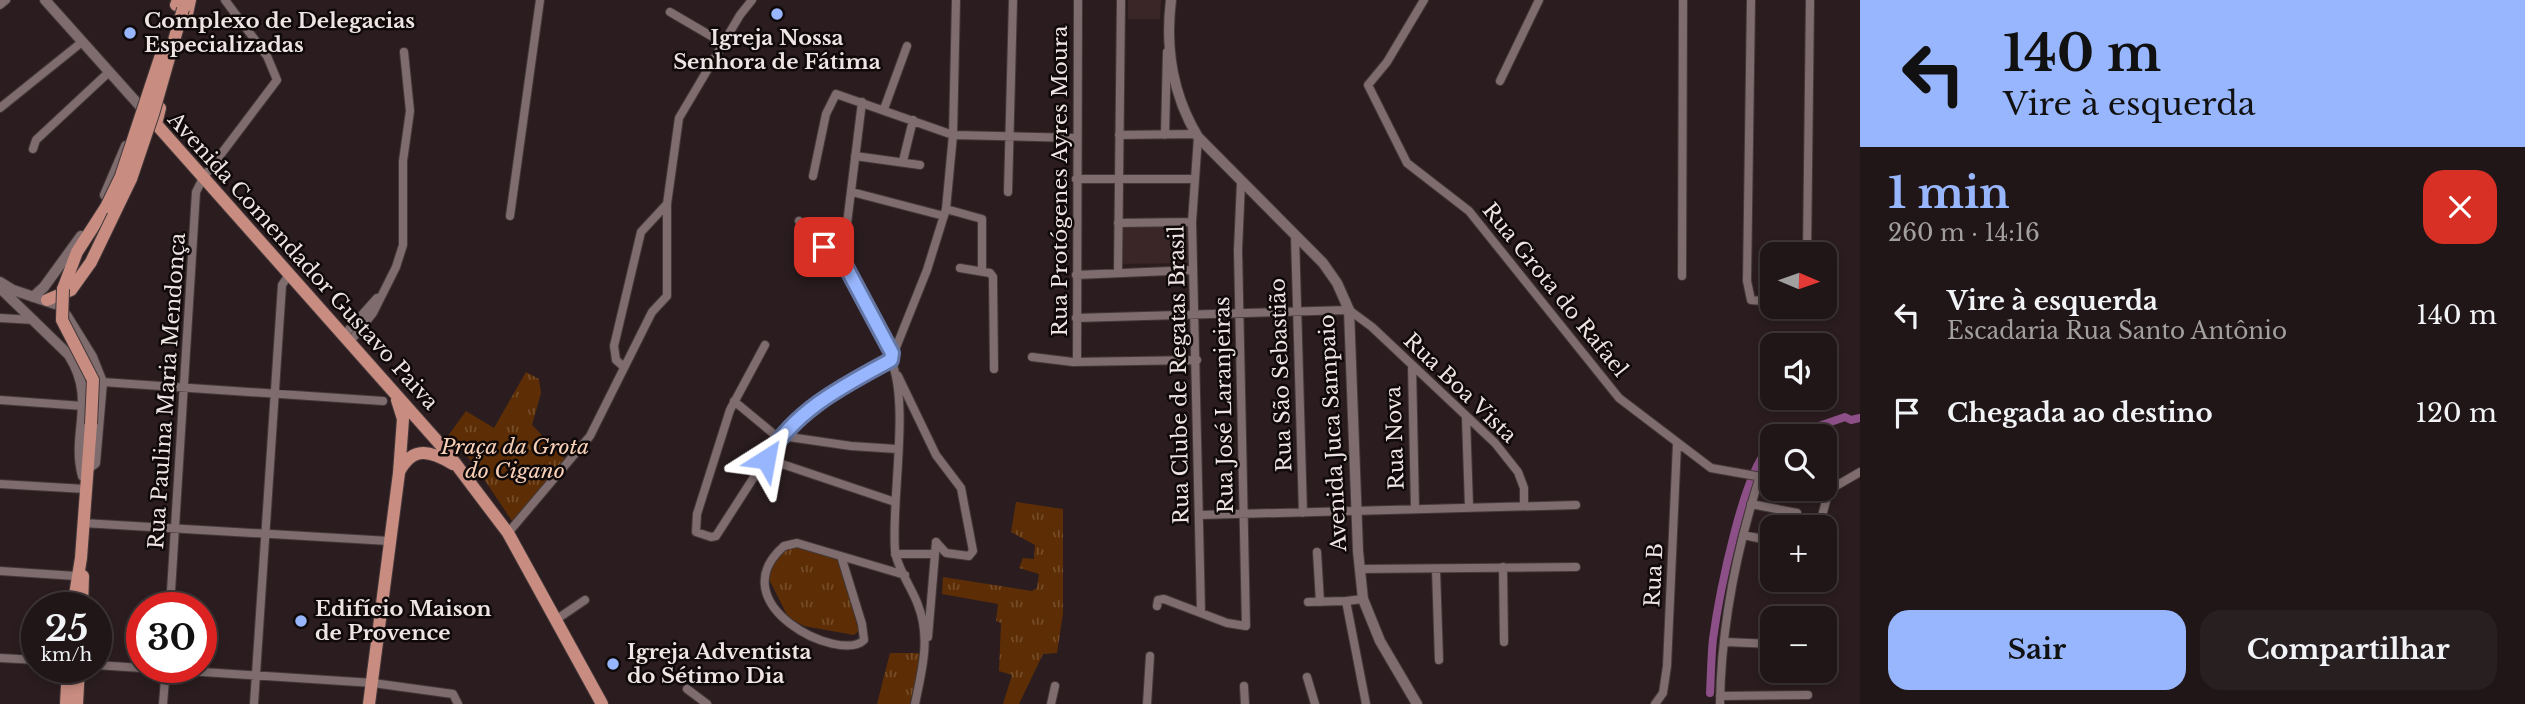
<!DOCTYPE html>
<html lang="pt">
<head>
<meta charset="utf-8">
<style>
  :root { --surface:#201617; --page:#281f20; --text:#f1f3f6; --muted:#a29fa1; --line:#3d3536; --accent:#98b6fd }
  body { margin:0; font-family:"Libre Baskerville",serif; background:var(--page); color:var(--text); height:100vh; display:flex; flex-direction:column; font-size:26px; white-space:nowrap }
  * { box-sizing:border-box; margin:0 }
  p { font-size:23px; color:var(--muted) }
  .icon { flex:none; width:38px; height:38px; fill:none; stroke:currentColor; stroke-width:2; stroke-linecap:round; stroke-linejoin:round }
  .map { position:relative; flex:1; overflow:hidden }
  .details { display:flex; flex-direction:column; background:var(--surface); width:665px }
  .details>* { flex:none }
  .guide { background:#98b6fd; color:#111; overflow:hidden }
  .needle { width:46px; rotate:92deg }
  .tools { position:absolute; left:1760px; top:242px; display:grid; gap:14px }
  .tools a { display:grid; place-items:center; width:77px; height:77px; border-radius:14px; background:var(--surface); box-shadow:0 4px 10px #0003,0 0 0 2px var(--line); font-size:35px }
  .speed { position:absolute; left:21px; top:592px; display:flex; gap:14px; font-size:35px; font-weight:700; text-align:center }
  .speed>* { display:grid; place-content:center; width:91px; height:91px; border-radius:50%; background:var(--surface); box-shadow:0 4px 10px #0003,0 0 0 2px var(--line); line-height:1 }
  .speed small { font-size:18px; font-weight:400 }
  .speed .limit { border:10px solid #d22; background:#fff; color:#111 }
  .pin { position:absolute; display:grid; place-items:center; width:60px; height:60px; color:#fff; margin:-30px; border-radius:14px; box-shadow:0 4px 10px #0006 }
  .me { position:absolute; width:77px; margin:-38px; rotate:34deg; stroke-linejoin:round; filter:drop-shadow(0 0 5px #0008) }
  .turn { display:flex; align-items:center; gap:24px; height:147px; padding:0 28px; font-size:32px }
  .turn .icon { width:91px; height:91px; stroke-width:2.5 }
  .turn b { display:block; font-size:49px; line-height:60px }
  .round { display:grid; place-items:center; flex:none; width:74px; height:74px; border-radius:21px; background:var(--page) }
  .summary { display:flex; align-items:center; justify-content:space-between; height:119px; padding:0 28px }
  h1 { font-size:42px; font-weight:700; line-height:52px; color:var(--accent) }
  .action { display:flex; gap:14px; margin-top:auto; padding:14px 28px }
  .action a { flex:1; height:80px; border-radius:21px; background:var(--accent); color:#111; font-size:28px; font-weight:700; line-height:80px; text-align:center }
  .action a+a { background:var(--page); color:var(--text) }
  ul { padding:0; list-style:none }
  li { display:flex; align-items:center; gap:21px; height:98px; padding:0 28px }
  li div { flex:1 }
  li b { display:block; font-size:26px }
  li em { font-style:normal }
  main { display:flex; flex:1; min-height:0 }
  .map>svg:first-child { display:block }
  .built { fill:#3a2527 }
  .grass { fill:url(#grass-tufts) }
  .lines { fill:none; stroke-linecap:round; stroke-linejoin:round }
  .canal { stroke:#8c4f87; stroke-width:8 }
  .street-casing { stroke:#433839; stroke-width:10 }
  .secondary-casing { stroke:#433839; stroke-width:12 }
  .primary-casing { stroke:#433839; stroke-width:14 }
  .street { stroke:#7e6c6e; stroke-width:8 }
  .secondary { stroke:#7e6c6e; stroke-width:10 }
  .primary { stroke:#c88c81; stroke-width:12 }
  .primary-bridge-casing { stroke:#433839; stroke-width:14; stroke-linecap:butt }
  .primary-bridge { stroke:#c88c81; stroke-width:12 }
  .route-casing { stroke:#6376a4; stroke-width:18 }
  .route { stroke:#98b6fd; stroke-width:12 }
  .poi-dot { fill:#98b6fd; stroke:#0f090a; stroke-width:2.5 }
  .labels { text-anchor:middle; stroke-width:5; stroke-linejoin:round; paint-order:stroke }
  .poi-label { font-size:21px; font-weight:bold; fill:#eee4e4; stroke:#0f090a; text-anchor:start }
  .street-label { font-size:21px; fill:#eee4e4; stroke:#0f090a }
  .park-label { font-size:21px; font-style:italic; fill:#f8d0b7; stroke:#0f090a }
</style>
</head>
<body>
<main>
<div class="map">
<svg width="1860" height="704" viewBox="0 0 1860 704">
  <defs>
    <pattern id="grass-tufts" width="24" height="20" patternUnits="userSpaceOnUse" patternTransform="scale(1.75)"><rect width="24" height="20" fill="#5d2e05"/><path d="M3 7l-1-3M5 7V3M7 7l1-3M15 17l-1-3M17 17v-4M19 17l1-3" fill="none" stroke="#754c29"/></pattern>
  </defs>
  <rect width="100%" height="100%" fill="#2b1d1f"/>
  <path class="built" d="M1128,0H1161L1160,19H1128Z
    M1122,224H1188L1189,263L1122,264Z"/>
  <path class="grass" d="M526,372L539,379L541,393L532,425L566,460L512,521L474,464L448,436L466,411L494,428Z
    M1016,502L1063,509V613L1057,653L1043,654L1019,704H1003L1012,675L999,671L1001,623L996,621L998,604L942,594L943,577L1032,591L1037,588L1039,574L1019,568L1023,558L1034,559L1035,545L1011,532Z
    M790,544L833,556L838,561L859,631L854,635L804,626L788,617L769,579L775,559Z
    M890,653H921L910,704H877Z"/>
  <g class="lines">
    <path class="canal" d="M1790,436L1845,417L1851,420L1860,418
      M1710,693C1711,676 1711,657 1713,639C1718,602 1744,462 1773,445"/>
    <g class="street-casing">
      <path id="street" d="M1424,0L1387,62L1368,85L1407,163L1469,211L1619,398L1711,468L1773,479
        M1751,0L1747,281L1751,300L1773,302
        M0,5L6,0
        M670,12L723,43
        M1500,81L1539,0
        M862,102L843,256L865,306L892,353
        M0,108L82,42
        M884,109L907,46
        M1119,135L1196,134
        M1165,135L1167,52
        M1198,137L1192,222L1201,612
        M33,149L36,140L109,72
        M855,156L920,165
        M903,161L913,120
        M813,176L826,114L836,94L953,135L1076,138
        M1076,179H1193
        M852,192L944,216
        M1008,192L1013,0
        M946,209L982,219V271
        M510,216L540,0
        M799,221L832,256H843
        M1118,223L1192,222
        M1295,236L1303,513
        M1807,254L1810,0
        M960,268L990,273L993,277L994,369
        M1118,273L1121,0
        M1076,275L1193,270
        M1682,276L1683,0
        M0,318L34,320
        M1076,318L1349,310L1372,327L1495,443L1518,472L1524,488V505
        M343,336L377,298
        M349,343L373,313L396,267L403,245V161L410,111L404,52
        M765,345L730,410L697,514L696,532L711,537L716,536L781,435L836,390L891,360
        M1032,357L1073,362L1197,360
        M891,360L927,270L946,209L953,135L956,0
        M891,360C910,404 891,499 895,551C897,568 912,588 918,605C931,638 922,670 915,704
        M1077,362L1078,0
        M1412,366L1415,509
        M624,367L616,360L614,346L641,232L667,204
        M898,376L936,455L961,488L973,551L969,556L946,553L936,542
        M102,382L383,401
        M0,400L83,406
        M734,401L775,435L851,446L897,449
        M1466,418L1469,506
        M767,459L895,502
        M0,484L85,489
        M1751,504L1797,513
        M1200,515L1576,505
        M83,523L389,541
        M1819,527L1829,490L1860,472
        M508,533L590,436L652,312L667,296V204L679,118L740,15L752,0
        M1743,535L1773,541
        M1317,552L1320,602
        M895,554H935
        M841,556L862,624L864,640C840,664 718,604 784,546L797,543L905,575
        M1503,567L1504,642
        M1359,569L1576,567
        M1436,569L1439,660
        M0,571L76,576
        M1363,599L1346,601L1366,704
        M1308,602L1346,601
        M1157,606L1158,600L1164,599L1227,623L1246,626L1238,250L1241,182
        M170,607L196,192L203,178L277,80L267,56L225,0
        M557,619L585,600
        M928,637L936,542
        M1725,642L1773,644
        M0,658L37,660
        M96,665L373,683L453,694L458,704
        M1307,677L1315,704
        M1244,686L1245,704
        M687,689L707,704
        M1720,696L1808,695
        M163,704L166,667
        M254,704L282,285L288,276
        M1051,704L1055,686
        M1147,704L1150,656
        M1655,704L1663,693L1667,666L1677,444
        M1720,704C1721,628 1737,548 1760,476"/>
    </g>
    <g class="secondary-casing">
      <path id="secondary" d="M45,0L147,114
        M1171,0C1165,48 1173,96 1198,137L1323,263L1337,283L1349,310L1358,551L1363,599L1380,641L1417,704
        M105,195L126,146
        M0,282L13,290L55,304
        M0,288L69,355C98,400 71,433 83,476
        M33,297L44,287L81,236
        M66,315L92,357L102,382L95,463L87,469"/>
    </g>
    <g class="primary-casing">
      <path id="primary" d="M176,5L178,0
        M185,23L190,0
        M160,108L156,124L446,451L508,533L602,704
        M63,289L77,252L106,207
        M47,300L71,290L91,262
        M399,472C413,445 431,451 453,464
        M73,607L81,558L91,424
        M82,607L83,576
        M66,704L68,667
        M77,704L79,667
        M369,704L399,473L403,419L397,400"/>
    </g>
    <use href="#street" class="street"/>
    <use href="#secondary" class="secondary"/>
    <use href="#primary" class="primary"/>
    <g class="primary-bridge-casing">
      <path id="primary-bridge" d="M106,207L121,176L164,46
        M91,262L131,179L153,114L183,9
        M63,289L62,320L93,380L91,424"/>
    </g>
    <use href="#primary-bridge" class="primary-bridge"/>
  </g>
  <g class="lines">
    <g class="route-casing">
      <path id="route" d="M766,459C795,410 843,386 891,360L892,353L845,265L843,256H832L824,247"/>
    </g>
    <use href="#route" class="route"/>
  </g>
  <g class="poi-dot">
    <circle cx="777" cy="14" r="7"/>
    <circle cx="130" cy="33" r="7"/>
    <circle cx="301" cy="621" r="7"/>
    <circle cx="613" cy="664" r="7"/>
  </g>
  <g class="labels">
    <g class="poi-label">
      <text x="144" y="28">Complexo de Delegacias<tspan x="144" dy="24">Especializadas</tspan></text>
      <text x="777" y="45" text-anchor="middle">Igreja Nossa<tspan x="777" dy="24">Senhora de Fátima</tspan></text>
      <text x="315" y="616">Edifício Maison<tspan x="315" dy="24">de Provence</tspan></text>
      <text x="627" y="659">Igreja Adventista<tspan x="627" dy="24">do Sétimo Dia</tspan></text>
    </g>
    <g class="street-label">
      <text transform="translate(1060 181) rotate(-90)" y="7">Rua Protógenes Ayres Moura</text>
      <text transform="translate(303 261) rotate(48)" y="7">Avenida Comendador Gustavo Paiva</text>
      <text transform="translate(1555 290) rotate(51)" y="7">Rua Grota do Rafael</text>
      <text transform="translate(1179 375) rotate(-91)" y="7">Rua Clube de Regatas Brasil</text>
      <text transform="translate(1281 375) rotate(-92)" y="7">Rua São Sebastião</text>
      <text transform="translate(1460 388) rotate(44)" y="7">Rua Boa Vista</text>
      <text transform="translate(167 391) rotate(-86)" y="7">Rua Paulina Maria Mendonça</text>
      <text transform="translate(1224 405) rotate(-91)" y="7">Rua José Laranjeiras</text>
      <text transform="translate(1333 433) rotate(-93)" y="7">Avenida Juca Sampaio</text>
      <text transform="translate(1395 438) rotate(-92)" y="7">Rua Nova</text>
      <text transform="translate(1654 575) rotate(-87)" y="7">Rua B</text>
    </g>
    <g class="park-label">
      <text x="515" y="454">Praça da Grota<tspan x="515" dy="24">do Cigano</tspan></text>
    </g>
  </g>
</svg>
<div class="tools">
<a><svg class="needle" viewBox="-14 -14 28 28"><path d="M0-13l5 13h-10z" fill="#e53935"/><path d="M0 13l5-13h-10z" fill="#a29fa1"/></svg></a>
<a><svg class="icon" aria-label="sound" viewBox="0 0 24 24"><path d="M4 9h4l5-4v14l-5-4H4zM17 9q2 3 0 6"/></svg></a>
<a><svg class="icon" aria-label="search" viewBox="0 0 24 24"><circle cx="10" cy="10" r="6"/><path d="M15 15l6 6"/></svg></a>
<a>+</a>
<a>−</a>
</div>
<div class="speed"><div>25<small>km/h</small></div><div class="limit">30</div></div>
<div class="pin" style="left:824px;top:247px;background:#d93025"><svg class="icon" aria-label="arrive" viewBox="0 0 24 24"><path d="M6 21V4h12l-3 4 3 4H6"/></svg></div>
<svg class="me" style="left:766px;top:459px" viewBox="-20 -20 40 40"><path d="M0-17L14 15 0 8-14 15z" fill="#98b6fd" stroke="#fff" stroke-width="4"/></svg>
</div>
<section class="details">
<div class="guide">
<div class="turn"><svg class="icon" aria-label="left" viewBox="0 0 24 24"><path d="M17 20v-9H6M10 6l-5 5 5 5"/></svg><div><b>140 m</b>Vire à esquerda</div></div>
</div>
<div class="summary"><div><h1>1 min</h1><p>260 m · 14:16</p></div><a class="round" style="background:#d93025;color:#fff"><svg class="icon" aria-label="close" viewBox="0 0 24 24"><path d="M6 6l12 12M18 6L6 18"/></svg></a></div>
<ul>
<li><svg class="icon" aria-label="left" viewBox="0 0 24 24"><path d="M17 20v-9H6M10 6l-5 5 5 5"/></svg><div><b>Vire à esquerda</b><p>Escadaria Rua Santo Antônio</p></div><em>140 m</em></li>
<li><svg class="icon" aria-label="arrive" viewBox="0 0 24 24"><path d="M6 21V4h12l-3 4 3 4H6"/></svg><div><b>Chegada ao destino</b></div><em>120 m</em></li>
</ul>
<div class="action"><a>Sair</a><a>Compartilhar</a></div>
</section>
</main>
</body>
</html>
